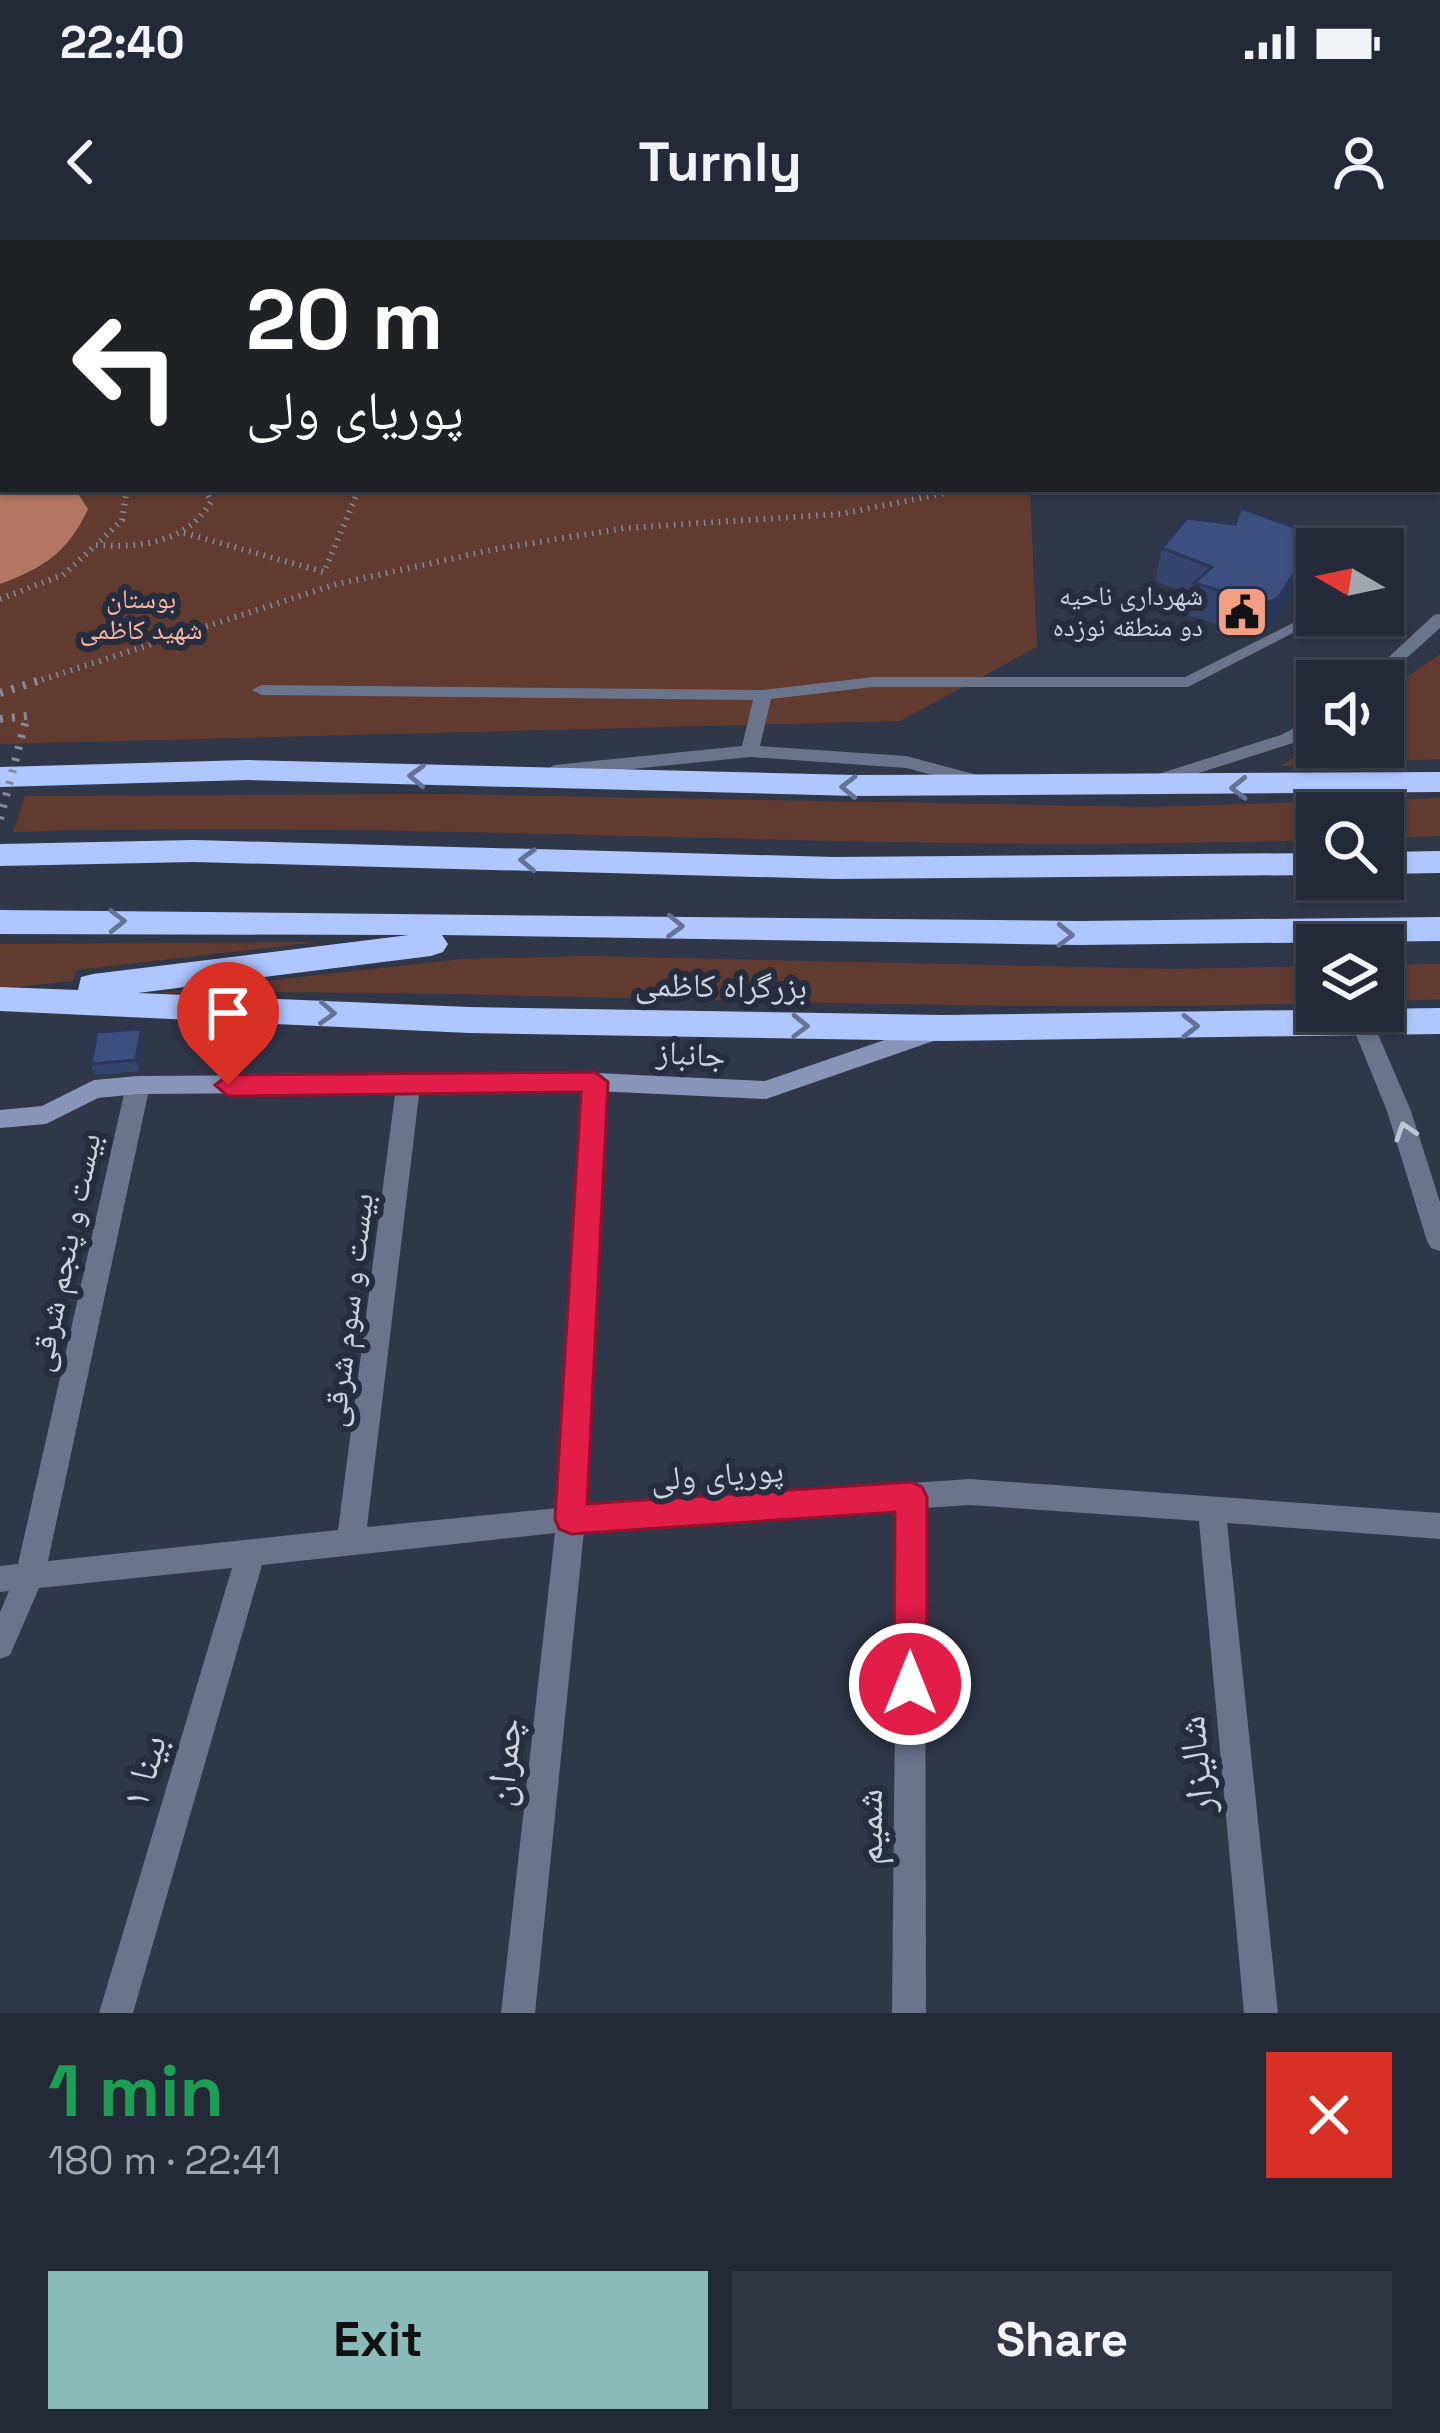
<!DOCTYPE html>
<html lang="en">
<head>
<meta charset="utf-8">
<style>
  :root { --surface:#242937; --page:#303542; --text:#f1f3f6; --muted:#a3a6ad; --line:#414552; --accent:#8bbbb9 }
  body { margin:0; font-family:"Space Grotesk","Noto Naskh Arabic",sans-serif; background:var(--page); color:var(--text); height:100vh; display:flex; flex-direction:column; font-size:45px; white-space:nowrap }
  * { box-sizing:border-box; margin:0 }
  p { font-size:39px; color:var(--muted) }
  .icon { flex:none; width:66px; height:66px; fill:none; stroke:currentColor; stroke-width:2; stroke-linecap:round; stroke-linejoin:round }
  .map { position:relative; height:1773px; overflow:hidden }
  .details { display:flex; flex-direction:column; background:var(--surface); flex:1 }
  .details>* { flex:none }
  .top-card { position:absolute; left:0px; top:0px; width:1440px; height:252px; box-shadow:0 3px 9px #0004,0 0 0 3px var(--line); background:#202124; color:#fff; overflow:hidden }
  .needle { width:78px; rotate:279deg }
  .tools { position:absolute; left:1296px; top:288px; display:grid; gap:24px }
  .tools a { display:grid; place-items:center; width:108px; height:108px; border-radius:0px; background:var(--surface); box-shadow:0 3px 9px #0004,0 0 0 3px var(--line); font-size:60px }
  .pin { position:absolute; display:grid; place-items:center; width:102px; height:102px; color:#fff; margin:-123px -51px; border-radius:50% 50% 50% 0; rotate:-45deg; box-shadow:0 0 12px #0007 }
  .pin .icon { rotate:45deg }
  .me { position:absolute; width:132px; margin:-66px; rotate:0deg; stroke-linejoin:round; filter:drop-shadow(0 0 9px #0008) }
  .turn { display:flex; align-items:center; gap:42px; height:252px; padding:0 48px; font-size:54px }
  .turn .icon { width:156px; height:156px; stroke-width:2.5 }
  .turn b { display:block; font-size:84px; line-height:102px }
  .round { display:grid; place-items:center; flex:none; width:126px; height:126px; border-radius:0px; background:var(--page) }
  .summary { display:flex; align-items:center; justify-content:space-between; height:204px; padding:0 48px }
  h1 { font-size:72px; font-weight:700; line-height:90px; color:#1e9e55 }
  .primary-button { display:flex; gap:24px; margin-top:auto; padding:24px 48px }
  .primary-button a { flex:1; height:138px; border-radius:0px; background:var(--accent); color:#111; font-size:48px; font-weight:700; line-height:138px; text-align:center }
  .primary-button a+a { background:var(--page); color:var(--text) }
  .status { display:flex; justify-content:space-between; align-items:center; height:84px; padding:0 60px; background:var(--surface); direction:ltr }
  .status svg { height:33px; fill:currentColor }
  header { display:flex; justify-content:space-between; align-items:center; height:156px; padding:0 48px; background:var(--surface); font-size:54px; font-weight:700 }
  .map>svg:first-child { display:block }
  .green { fill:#613b2f }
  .water { fill:#b37662 }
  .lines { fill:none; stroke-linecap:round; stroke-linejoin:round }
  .path-far1 { stroke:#858a99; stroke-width:6; stroke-dasharray:1.5 6; stroke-linecap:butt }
  .path { stroke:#858a99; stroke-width:8; stroke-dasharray:3 9; stroke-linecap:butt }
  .lane { fill:#6a748b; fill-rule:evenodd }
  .street { fill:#6a748b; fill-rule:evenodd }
  .secondary { fill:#8795b9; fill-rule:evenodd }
  .highway { fill:#afc6fe; fill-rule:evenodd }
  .path-bridge { stroke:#858a99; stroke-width:8; stroke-dasharray:3 9; stroke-linecap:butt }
  .wall { fill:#34446d }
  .shaded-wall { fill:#2b3759 }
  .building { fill:#3d4f7f; stroke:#2b3759; stroke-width:3 }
  .oneway { stroke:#647294 }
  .oneway2 { stroke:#bfc4d2 }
  .route { fill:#e11d48; stroke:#92132f; stroke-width:3 }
  .labels { text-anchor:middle; stroke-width:12; stroke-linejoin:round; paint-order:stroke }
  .far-poi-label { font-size:27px; fill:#ced2de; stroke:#262d3e; text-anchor:end }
  .far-park-label { font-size:27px; fill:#feb69f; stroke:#262d3e }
  .street-label { font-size:33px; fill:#ced2de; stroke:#262d3e }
  .near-street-label { font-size:39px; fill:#ced2de; stroke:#262d3e }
</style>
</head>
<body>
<div class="status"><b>22:40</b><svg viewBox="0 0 49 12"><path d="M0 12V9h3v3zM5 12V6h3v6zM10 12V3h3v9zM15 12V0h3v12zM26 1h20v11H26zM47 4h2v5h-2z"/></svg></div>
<header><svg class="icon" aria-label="back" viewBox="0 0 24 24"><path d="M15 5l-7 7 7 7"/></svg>Turnly<svg class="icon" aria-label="person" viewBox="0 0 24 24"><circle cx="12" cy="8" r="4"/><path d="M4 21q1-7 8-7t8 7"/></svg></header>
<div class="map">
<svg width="1440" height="1773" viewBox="0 0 1440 1773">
  <rect width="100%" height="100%" fill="#303749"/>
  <path class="green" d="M0,0H1202L1205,3H3V249H1030L1037,407L900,481L0,504Z
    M1440,414V519L1281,526L1317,501V507H1383V454Z
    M442,554L1147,567L1440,558V596L1383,598V573H1317V600C882,615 448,579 13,592L25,556Z
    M318,702L76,730L73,741L0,749V704Z
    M588,716L1171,729L1317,726V763C930,775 544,748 158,753L462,719Z
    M1440,724V759L1383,762V725Z"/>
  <path class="water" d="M0,215L3,249H75L88,269C68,312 44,328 0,344Z"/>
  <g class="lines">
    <path class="path-far1" d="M302,3L316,0
      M127,249L122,280L96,305C141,308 186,303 211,262L205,249
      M184,293L324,332L359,249
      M0,359L63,335L96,305
      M35,442L337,344L496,309L625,288L841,274L966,249"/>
    <path class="path" d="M0,453L44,439
      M0,479L27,476"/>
    <path class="lane" d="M1349,0H1361L1363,3H1351Z
      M1431,0H1440V9Z
      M1437,22H1440V30H1437Z
      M1317,371V375H1328L1188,447H873L771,459L760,506L906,516L981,536V544L975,546L906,528L750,517L554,537L545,531L554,525L742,506L753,460L261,455L252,450L261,445L763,450L873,437H1185Z
      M1440,374V388L1381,441H1363L1434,375Z
      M1317,476V489L1293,503L1155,547L1146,541L1149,537L1281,495Z"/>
    <path class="street" d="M1363,776L1374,785L1411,871L1440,962V1011L1431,1008L1427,1001L1387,871L1352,785Z
      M595,833L607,842L586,1265L970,1239L1440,1273V1299L1227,1283L1278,1773H1244L1199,1281L970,1265L925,1268L926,1773H892L897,1270L584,1291L535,1773H501L555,1293L262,1325L133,1773H99L232,1328L39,1348L10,1415L0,1419V1372L9,1351L0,1352V1326L18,1324L126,845L138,836L150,845L48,1321L338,1290L396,847L408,838L420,847L367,1287L558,1268L583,842Z"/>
    <path class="secondary" d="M940,781L948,784L951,790L948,796L766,859L595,851L138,854L98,858L46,884L0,888V870L42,866L94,840L138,836L595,833L765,841Z"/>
    <path class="highway" d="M248,520L856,535L1440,532V552L856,556L248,540L0,547V527Z
      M194,600L834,617L1317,613V635L834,639L194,622L0,626V604Z
      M1440,611V633L1383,634V612Z
      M0,670L1080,681L1440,677V701L1080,705L442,695L448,704L443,712L431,716L138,753L469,767L943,775L1440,768V794L943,801L469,793L0,771V747L78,750L81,737L93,734L409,695L0,694Z"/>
    <path class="path-bridge" d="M0,579L27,476"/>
  </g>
  <path class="wall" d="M1235,284L1293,352L1269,390L1256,396L1186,375L1191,354L1155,341L1162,308Z
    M145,801L140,831L95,835L91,824Z"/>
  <path class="shaded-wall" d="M1311,293L1293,352L1269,390L1256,396L1265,364Z
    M141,789L145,801L140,831L136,820Z"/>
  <path class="building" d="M1241,268L1311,293L1303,320L1278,358L1265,364L1194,343L1212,327L1162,308L1187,278L1235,284Z
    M141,789L136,820L91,824L97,792Z"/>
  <defs><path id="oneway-chevron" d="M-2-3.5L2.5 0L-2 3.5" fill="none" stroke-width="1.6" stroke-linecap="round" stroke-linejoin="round" transform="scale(3)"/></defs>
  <g class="oneway">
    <use href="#oneway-chevron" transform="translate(417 536) rotate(-178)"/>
    <use href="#oneway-chevron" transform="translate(849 547) rotate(-179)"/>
    <use href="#oneway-chevron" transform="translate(1239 548) rotate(179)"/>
    <use href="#oneway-chevron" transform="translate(528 620) rotate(-178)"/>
    <use href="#oneway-chevron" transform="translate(117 681) rotate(-1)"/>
    <use href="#oneway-chevron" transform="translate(675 686) rotate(2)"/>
    <use href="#oneway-chevron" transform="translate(1065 695) rotate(1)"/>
    <use href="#oneway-chevron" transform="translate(327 773) rotate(3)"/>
    <use href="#oneway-chevron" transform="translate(800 786) rotate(1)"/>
    <use href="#oneway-chevron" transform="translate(1190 786)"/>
  </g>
  <use class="oneway2" href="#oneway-chevron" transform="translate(1405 891) rotate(-108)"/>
  <path class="route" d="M595,832L608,842L587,1264L911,1242L922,1247L927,1257V1444L922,1456L910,1461L899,1456L894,1444L895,1272L571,1294L559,1289L555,1279L581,852L228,856L215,845L228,835Z"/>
  <defs>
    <g id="civic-square" transform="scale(2.7)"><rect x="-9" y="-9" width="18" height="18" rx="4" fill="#f39f84" stroke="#262d3e"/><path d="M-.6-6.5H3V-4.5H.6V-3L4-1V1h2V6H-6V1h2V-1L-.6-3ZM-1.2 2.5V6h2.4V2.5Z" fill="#111"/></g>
  </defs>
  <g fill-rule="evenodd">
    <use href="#civic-square" x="1242" y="372"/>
  </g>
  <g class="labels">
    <g class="far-poi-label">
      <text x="1203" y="365">شهرداری ناحیه<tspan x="1203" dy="31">دو منطقه نوزده</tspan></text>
    </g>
    <g class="far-park-label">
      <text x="141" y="368">بوستان<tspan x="141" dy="31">شهید کاظمی</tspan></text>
    </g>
    <g class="street-label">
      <text transform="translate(721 745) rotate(1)" y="12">بزرگراه کاظمی</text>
      <text transform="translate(691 813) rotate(3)" y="12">جانباز</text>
      <text transform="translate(64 1012) rotate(-78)" y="12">بیست و پنجم شرقی</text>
      <text transform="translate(347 1070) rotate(-83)" y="12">بیست و سوم شرقی</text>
      <text transform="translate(717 1234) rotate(-4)" y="12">پوریای ولی</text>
    </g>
    <g class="near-street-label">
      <text transform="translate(503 1522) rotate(-84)" y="14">چمران</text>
      <text transform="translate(1195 1525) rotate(-96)" y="14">شالیزار</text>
      <text transform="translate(143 1531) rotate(-74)" y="14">بینا ۱</text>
      <text transform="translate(868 1587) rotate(-90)" y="14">شمیم</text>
    </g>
  </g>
</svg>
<div class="tools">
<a><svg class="needle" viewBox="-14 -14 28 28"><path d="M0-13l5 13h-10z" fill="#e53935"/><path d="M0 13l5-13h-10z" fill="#a3a6ad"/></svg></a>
<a><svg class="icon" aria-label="sound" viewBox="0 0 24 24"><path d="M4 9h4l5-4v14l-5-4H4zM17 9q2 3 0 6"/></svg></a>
<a><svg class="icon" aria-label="search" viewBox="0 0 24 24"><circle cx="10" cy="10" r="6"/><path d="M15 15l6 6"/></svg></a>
<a><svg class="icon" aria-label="layers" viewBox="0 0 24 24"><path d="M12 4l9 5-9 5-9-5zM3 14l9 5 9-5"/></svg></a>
</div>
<div class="pin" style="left:228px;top:845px;background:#d93025"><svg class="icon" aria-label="arrive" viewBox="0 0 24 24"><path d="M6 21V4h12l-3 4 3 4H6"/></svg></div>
<svg class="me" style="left:910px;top:1444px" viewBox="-20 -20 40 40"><circle r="17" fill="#e11d48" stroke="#fff" stroke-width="3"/><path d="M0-11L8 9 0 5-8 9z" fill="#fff"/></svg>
<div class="top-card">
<div class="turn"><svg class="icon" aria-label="left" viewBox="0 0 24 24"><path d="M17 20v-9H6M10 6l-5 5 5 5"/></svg><div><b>20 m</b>پوریای ولی</div></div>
</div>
</div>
<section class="details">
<div class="summary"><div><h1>1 min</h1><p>180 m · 22:41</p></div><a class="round" style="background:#d93025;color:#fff"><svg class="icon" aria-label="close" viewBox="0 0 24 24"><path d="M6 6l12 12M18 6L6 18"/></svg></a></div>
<div class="primary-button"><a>Exit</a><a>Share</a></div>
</section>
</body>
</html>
